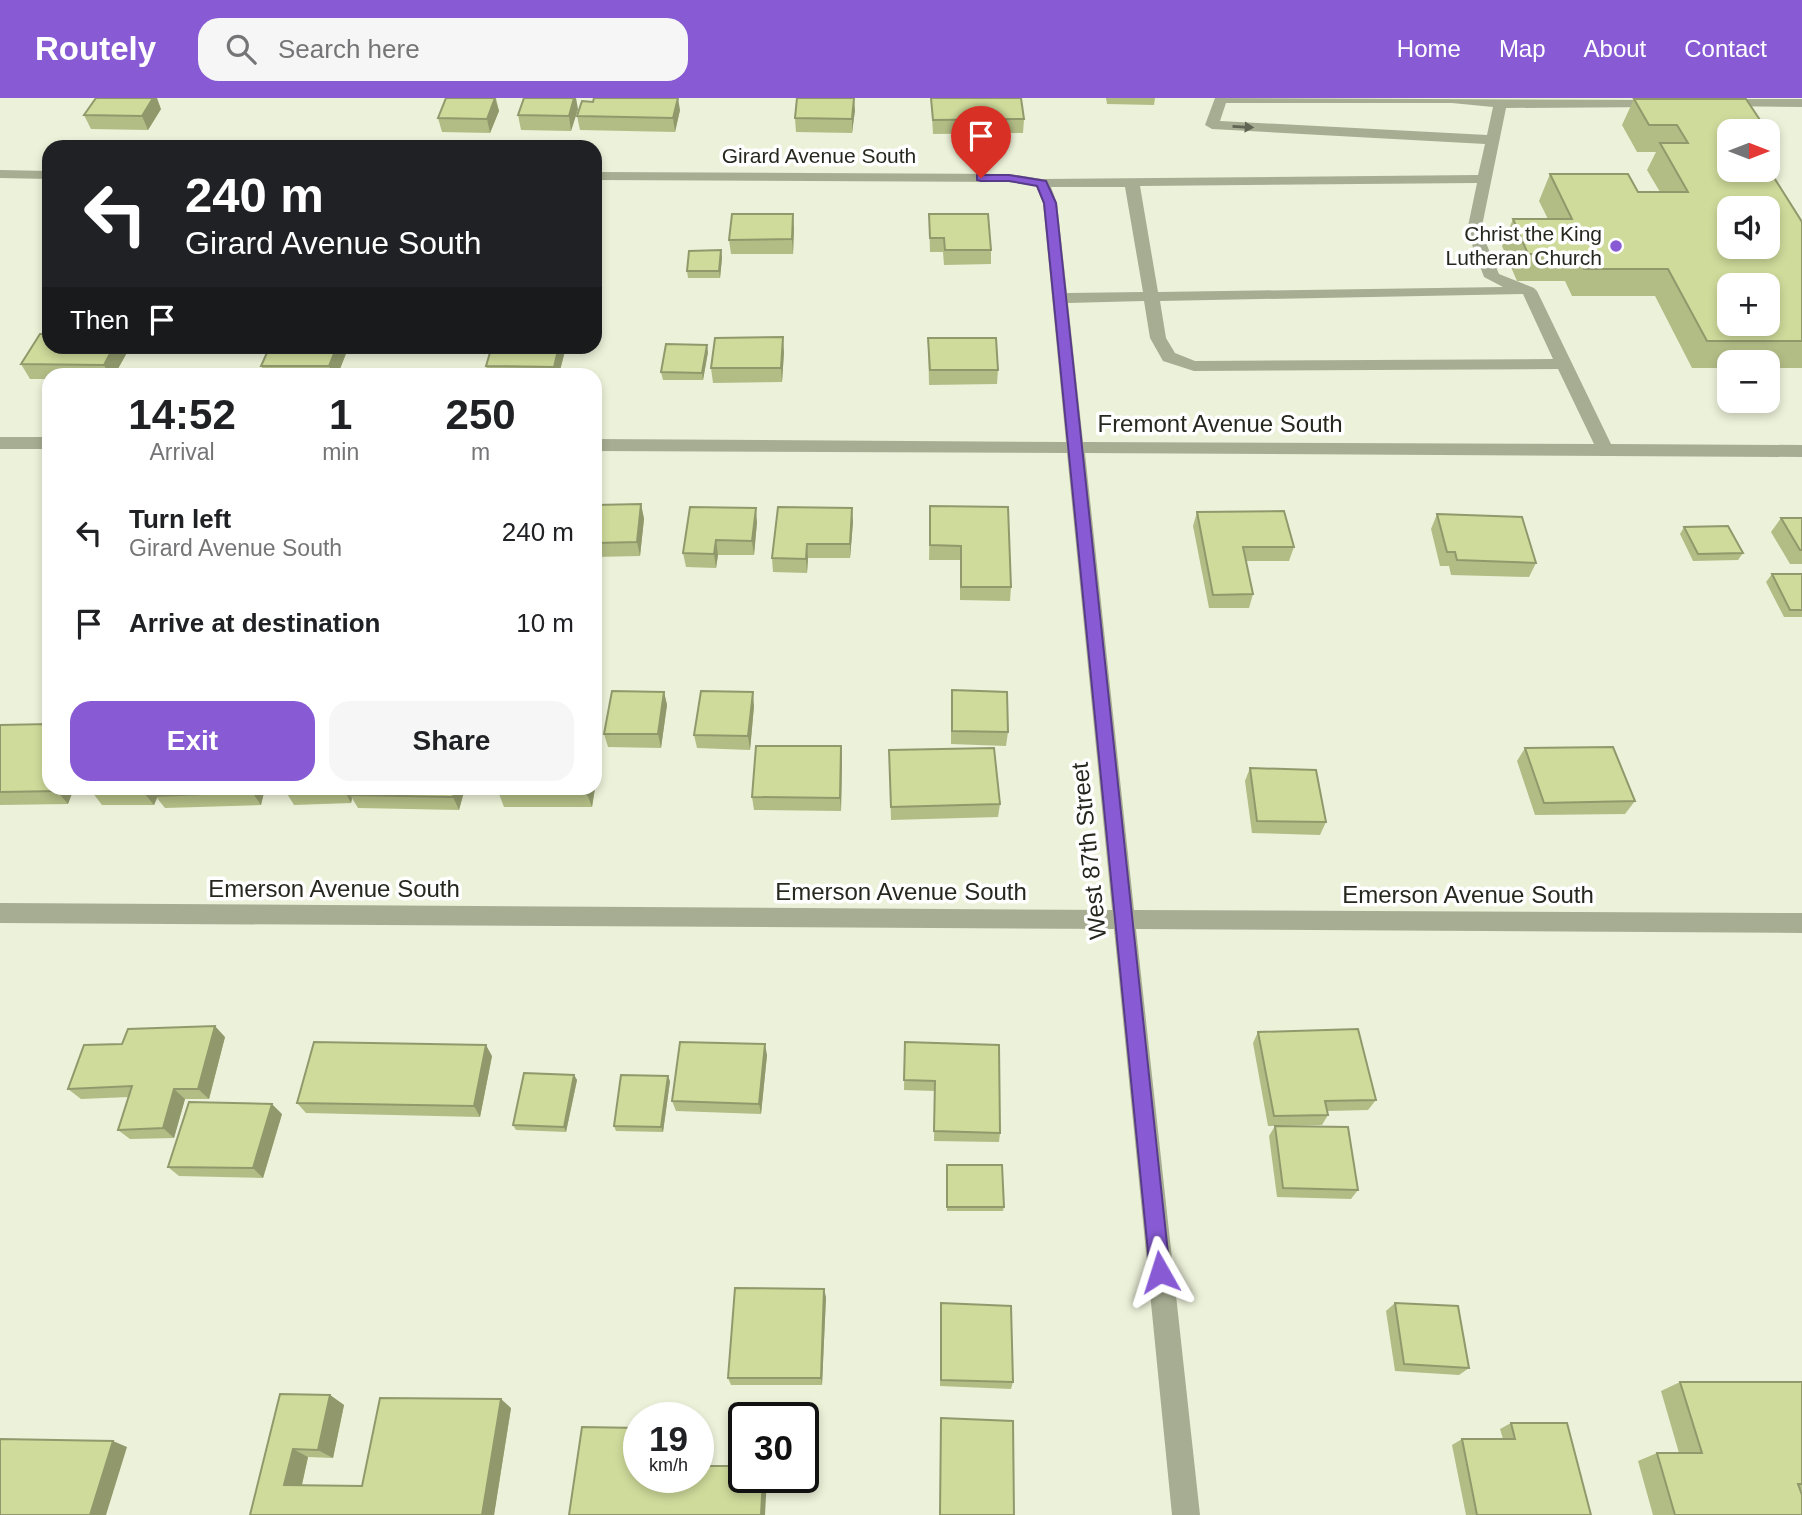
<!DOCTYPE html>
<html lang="en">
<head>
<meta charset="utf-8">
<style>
  :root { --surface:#fff; --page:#f6f6f6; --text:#202124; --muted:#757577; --accent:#885bd5 }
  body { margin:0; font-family:Arial,sans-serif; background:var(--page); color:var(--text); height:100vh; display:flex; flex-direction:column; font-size:26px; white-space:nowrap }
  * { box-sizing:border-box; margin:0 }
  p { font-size:23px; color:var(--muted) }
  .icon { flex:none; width:38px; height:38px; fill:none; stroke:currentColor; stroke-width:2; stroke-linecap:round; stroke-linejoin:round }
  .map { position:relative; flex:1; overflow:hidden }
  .sheet { position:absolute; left:42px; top:270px; width:560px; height:427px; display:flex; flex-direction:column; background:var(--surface); border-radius:21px; box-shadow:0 4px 10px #0003 }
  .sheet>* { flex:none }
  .top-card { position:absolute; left:42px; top:42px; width:560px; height:214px; border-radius:21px; box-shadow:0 4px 10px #0003; background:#202124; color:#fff; overflow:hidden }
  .needle { width:46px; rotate:90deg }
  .buttons { position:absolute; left:1717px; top:21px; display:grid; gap:14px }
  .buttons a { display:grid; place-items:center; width:63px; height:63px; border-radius:14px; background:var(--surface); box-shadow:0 4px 10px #0003; font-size:35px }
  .speed { position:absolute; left:623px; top:1304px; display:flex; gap:14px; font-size:35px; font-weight:700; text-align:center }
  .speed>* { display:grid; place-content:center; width:91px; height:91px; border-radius:50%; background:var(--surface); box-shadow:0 4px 10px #0003; line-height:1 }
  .speed small { font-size:18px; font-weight:400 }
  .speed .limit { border:4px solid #111; border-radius:10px; background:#fff; color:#111 }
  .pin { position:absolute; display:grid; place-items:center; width:60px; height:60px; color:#fff; margin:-72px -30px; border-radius:50% 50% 50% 0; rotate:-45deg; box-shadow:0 0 7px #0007 }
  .pin .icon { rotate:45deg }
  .me { position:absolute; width:77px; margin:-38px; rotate:354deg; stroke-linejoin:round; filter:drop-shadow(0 0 5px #0008) }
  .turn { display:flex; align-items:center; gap:24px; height:147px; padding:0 28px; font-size:32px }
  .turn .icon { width:91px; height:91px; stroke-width:2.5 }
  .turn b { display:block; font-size:49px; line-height:60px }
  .then { display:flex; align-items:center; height:66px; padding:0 28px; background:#0003; gap:14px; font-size:26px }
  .eta { display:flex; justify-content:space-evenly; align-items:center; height:119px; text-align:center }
  .eta b { font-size:42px; font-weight:700; line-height:49px }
  .cta { display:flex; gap:14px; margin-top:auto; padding:14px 28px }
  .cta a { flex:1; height:80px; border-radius:21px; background:var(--accent); color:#fff; font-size:28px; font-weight:700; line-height:80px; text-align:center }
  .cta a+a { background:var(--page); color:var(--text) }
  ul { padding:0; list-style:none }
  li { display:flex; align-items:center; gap:21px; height:91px; padding:0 28px }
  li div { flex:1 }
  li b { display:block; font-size:26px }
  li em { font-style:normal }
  header { display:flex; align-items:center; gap:42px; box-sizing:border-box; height:98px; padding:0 35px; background:var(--accent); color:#fff }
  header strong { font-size:33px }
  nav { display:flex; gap:38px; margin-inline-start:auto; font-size:24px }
  .search { width:490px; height:63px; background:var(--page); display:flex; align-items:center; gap:18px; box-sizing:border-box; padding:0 24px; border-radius:21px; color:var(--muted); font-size:26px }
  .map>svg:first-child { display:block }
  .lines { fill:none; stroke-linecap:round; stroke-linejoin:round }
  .minor { fill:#a7ad92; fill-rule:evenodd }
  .wall { fill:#b2bc85 }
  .shaded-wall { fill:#91996c }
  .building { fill:#cfdb9b; stroke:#91996c; stroke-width:2; fill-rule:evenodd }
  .oneway { fill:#606453 }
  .route { fill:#885bd5; stroke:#583b8a; stroke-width:2 }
  .poi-dot { fill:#885bd5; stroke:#fff; stroke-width:2.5 }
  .labels { text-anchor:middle; stroke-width:7; stroke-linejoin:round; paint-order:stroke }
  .far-street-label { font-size:21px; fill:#26281f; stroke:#fff }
  .far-poi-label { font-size:21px; fill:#26281f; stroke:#fff; text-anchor:end }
  .street-label { font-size:24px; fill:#26281f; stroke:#fff }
</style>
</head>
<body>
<header>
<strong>Routely</strong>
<div class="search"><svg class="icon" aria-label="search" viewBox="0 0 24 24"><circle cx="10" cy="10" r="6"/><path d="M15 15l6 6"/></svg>Search here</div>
<nav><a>Home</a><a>Map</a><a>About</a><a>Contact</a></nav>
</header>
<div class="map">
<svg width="1802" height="1417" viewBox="0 0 1802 1417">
  <rect width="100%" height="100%" fill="#ecf1d9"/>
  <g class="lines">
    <path class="minor" d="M1215,0L1664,2L1666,5L1659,9L1506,10L1481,133L1499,176L1534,190L1537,193L1611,346L1802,347V359L1085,355L1134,812L1802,815V835L1136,831L1200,1417H1172L1114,831L0,825V805L1112,812L1067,355L595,353V341L1066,344L1043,105L1036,88L1009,84L595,82V74L1009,76L1042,81L1478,77L1485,46L1212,31L1205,27ZM1226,5H1452L1493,9L1487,37L1220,23ZM1477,85L1467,133L1484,179L1503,189L1158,194L1140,88ZM1051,89H1125L1143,194L1067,195L1057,105ZM1523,196L1553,261L1195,263L1175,255L1166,240L1160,203ZM1144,203L1150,240L1163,263L1194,273L1558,271L1594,346L1083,344L1068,205Z
      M1723,1H1802V9L1718,8L1716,5Z
      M0,72L49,73V81L0,80Z
      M0,339H49V351H0Z"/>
  </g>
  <path class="wall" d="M446,0H496L499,13L490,35L442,34L438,20Z
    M931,0L1024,21L1023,35L933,36Z
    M1106,0H1155L1154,7L1107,6Z
    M1634,1L1764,28L1761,33H1729L1802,124V270H1768V264H1729V270H1692L1655,198H1572L1565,183H1517L1502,148L1513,121H1548L1539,103L1550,76L1638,94H1660L1647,72L1656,54H1637L1622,27Z
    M161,11L148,32L91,31L84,17Z
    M578,11L571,33L521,32L518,17Z
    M680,12L675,34L580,32L577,18Z
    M855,12L852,35L796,34L795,20Z
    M929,116L991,152V166L944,167L943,154H930Z
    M794,130L793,156H731L729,142Z
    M721,152L722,160L720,180H688L687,173Z
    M928,240L998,272L997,286L929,287Z
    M129,251L115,276H49V281H30L21,266Z
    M347,253L338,276H266L261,268Z
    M565,253L559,276H488L486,268Z
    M708,254L703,282H663L661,274Z
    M784,254L782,284L713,285L711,270Z
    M641,406L644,421L640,458L595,459V407Z
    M930,408L1011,489L1010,503L960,502V462H929Z
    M1197,414L1294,449L1289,463H1246L1253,496L1249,510H1209L1193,428Z
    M1437,416L1536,465L1529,479L1451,477L1449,468H1440L1431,431Z
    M1781,420H1802V466H1790L1771,434Z
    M757,424L754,457H718L716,470L686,469L683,455Z
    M853,424L850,460H808L807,475L773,474L772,460Z
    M1684,429L1743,455L1738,462L1693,463L1680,436Z
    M1772,476H1802V519H1784L1766,484Z
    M664,594L667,607L661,650L608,649L604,636Z
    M951,606L1008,634L1006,648L951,646Z
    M754,608L750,652L697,650L694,637Z
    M0,627L49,690H74L68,706L0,707Z
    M841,648L842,661L841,713L754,712L752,699Z
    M1525,650L1635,703L1625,716L1535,717L1517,663Z
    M889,652L1000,706L998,719L891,722Z
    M1250,670L1326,724L1320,737L1252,735L1245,683Z
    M94,690H265L261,707L165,710L157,700L154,707H102L92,694Z
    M465,690L459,712L358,710L352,700L351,705L294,707L286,694Z
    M595,690L592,709H504L499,696Z
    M1258,934L1376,1002L1368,1012L1327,1013L1328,1017L1322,1027L1268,1028L1253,945Z
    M225,939L209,1001H185L174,1040L130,1041L118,1032L129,999L81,1001L68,991L122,946Z
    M905,944L1000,1035L999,1044L934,1043L935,993L904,992Z
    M767,957L761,1016L676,1013L672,1003Z
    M492,958L480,1019L306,1015L297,1005Z
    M574,977L577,982L566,1034L516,1032L513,1027Z
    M670,983L663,1034L616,1033L614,1028Z
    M282,1016L263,1080L179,1078L168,1069Z
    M1275,1028L1358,1092L1351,1101L1277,1099L1269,1038Z
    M946,1072L1004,1109L1003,1113H947Z
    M826,1199L822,1287H731L728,1280Z
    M941,1205L1013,1284L1011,1291L940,1288Z
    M1395,1205L1469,1270L1459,1277L1395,1273L1386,1213Z
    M1680,1284H1802V1393H1801L1802,1417H1653L1638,1363L1657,1355H1679L1661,1293Z
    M330,1297L344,1307L333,1360L308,1359L302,1387L362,1388L511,1310L494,1417H250Z
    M1511,1325L1591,1417H1466L1452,1347L1462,1341H1503L1500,1331Z"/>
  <path class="shaded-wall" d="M153,0H157L161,11L148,32L142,18Z
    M495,0L499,13L490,35L487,21Z
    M574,0H576L578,11L571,33L569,18Z
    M678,0L680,12L675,34L673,20Z
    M854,0L855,12L852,35V21Z
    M793,116L794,130L793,156L792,141Z
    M721,152L722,160L720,180L719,173Z
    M783,239L784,254L782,284L781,270Z
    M707,247L708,254L703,282L702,275Z
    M114,248H127L129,251L115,276H109L104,267Z
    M337,248H345L347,253L338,276H333L329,268Z
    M559,248H564L565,253L559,276H556L554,269Z
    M641,406L644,421L640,458L637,444Z
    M756,410L757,424L754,457L752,443Z
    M852,410L853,424L850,460V446Z
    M716,442L718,457L716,470L714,456Z
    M807,446L808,460L807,475L806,461Z
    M664,594L667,607L661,650L658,636Z
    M753,594L754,608L750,652L748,638Z
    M49,636V653L44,647Z
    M595,646L599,659L595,687Z
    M841,648L842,661L841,713L840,700Z
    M58,690H74L68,706L57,693Z
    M146,690H161L156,698L157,700L154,707L144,695Z
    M254,690H265L261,707L252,694Z
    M344,690H355L350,697L352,700L351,705L344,692Z
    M455,690H465L459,712L453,699Z
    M588,690H595L592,709L587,696Z
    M215,928L225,939L209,1001L198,991Z
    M765,946L767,957L761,1016L759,1006Z
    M486,947L492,958L480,1019L474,1008Z
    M574,977L577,982L566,1034L564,1029Z
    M668,978L670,983L663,1034L661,1029Z
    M174,991L185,1001L174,1040L163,1030Z
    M272,1006L282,1016L263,1080L253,1070Z
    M824,1191L826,1199L822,1287L821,1280Z
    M330,1297L344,1307L333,1360L318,1352Z
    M501,1301L511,1310L494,1417H482Z
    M113,1343L127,1349L106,1417H90Z
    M293,1351L308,1359L300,1395L284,1387Z
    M763,1379H767L765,1417H761Z"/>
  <path class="building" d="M96,0H153L142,18L84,17Z
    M446,0H495L487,21L438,20Z
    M524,0H574L569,18L518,17Z
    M594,0H678L673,20L577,18L582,3L593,4Z
    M797,0H854L852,21L795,20Z
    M931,0H1021L1024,21L933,22Z
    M1634,1H1746L1764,28H1740L1743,33H1729V72H1768V70L1802,124V243H1707L1668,171H1584L1577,156H1528L1513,121H1572L1550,76H1628L1638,94H1688L1660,45H1688L1677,27H1649ZM1729,110H1768V149H1729ZM1729,187H1768V226H1729Z
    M732,116H793L792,141L729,142Z
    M929,116H988L991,152H945L944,140H930Z
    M721,152L719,173H687L689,153Z
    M40,236H49V248H114L104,267L21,266Z
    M783,239L781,270H711L715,240Z
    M928,240H996L998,272H930Z
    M666,246L707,247L702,275L661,274Z
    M270,248H337L329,268H261Z
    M492,248H559L554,269L486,268Z
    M641,406L637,444L595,445V407Z
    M930,408L1008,409L1011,489H961V448L930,447Z
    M690,409L756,410L752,443L716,442L714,456L683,455Z
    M778,409L852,410L850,446H807L806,461L772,460Z
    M1284,413L1294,449H1243L1253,496L1213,497L1197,414Z
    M1437,416L1522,419L1536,465L1457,462L1455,454H1447Z
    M1781,420H1802V452H1800Z
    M1728,428L1743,455L1698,456L1684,429Z
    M1772,476H1802V512H1790Z
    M952,592L1007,594L1008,634L952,633Z
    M612,593L664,594L658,636H604Z
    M701,593L753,594L748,638L694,637Z
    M49,626V636L44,647H49V690H58L57,693L0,694V627Z
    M756,648H841L840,700L752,699Z
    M1613,649L1635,703L1544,705L1525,650Z
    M994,650L1000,706L891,709L889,652Z
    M1250,670L1316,672L1326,724L1257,723Z
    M94,690H146L144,695L92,694Z
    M158,690H254L252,694L156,698Z
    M287,690H344V692L286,694Z
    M353,690H455L453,699L350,697Z
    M500,690H588L587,696H499Z
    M215,928L198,991H174L163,1030L118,1032L132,988L68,991L84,947L122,946L128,931Z
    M1358,931L1376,1002L1325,1003L1328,1017L1274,1018L1258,934Z
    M314,944L486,947L474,1008L297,1005Z
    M680,944L765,946L759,1006L672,1003Z
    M905,944L999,947L1000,1035L934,1033L935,983L904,982Z
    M524,975L574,977L564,1029L513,1027Z
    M621,977L668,978L661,1029L614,1028Z
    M189,1004L272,1006L253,1070L168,1069Z
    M1275,1028L1348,1029L1358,1092L1283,1090Z
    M947,1067H1002L1004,1109H947Z
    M735,1190L824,1191L821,1280H728Z
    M941,1205L1011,1208L1013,1284L941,1282Z
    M1395,1205L1458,1208L1469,1270L1404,1266Z
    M1680,1284H1802V1386H1798L1802,1397V1417H1675L1657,1355H1702Z
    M280,1296L330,1297L318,1352L293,1351L284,1387L362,1388L380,1300L501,1301L482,1417H250Z
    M941,1320L1013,1323L1014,1417H940Z
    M1511,1325H1567L1591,1417H1477L1462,1341H1515Z
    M582,1329L639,1330V1379H698V1368H744V1379H763L761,1417H569Z
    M0,1341L113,1343L90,1417H0Z"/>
  <defs><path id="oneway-solid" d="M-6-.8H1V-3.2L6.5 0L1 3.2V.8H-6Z" transform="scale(1.75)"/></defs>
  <use class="oneway" href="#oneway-solid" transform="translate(1243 29) rotate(3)"/>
  <path class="route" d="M977,77H1009L1046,83L1056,105L1170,1174L1167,1181L1160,1183L1153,1181L1150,1174L1044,105L1037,88L1009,83H981L977,82Z"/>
  <circle class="poi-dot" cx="1616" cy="148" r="7"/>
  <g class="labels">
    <g class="far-street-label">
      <text x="819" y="65">Girard Avenue South</text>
    </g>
    <g class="far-poi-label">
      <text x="1602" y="143">Christ the King<tspan x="1602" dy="24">Lutheran Church</tspan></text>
    </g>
    <g class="street-label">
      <text x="1220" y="334">Fremont Avenue South</text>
      <text transform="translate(1089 753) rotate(-96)" y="8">West 87th Street</text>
      <text x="334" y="799">Emerson Avenue South</text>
      <text x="901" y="802">Emerson Avenue South</text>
      <text x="1468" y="805">Emerson Avenue South</text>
    </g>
  </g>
</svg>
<div class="buttons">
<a><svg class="needle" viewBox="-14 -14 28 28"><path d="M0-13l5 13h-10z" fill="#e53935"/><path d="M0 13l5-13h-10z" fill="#757577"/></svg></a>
<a><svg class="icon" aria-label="sound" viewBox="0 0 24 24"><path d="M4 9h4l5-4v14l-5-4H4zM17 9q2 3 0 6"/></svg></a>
<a>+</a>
<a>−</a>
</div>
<div class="speed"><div>19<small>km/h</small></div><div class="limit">30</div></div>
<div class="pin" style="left:981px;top:80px;background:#d93025"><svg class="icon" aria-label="arrive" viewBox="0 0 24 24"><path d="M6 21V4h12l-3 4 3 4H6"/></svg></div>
<svg class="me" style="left:1160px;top:1174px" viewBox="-20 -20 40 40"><path d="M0-17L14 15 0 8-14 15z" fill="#885bd5" stroke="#fff" stroke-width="4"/></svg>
<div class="top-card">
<div class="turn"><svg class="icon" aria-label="left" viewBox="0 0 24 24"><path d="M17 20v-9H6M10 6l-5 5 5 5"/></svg><div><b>240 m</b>Girard Avenue South</div></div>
<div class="then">Then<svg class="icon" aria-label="arrive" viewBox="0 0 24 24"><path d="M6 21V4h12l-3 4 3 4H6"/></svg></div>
</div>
<section class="sheet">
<div class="eta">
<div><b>14:52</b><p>Arrival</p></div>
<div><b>1</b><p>min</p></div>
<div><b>250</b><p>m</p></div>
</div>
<ul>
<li><svg class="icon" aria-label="left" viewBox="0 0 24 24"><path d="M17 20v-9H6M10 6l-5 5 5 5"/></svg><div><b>Turn left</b><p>Girard Avenue South</p></div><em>240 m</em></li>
<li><svg class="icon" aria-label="arrive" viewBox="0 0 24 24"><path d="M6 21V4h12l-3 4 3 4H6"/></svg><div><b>Arrive at destination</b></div><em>10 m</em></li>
</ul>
<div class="cta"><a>Exit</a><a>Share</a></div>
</section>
</div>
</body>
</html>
